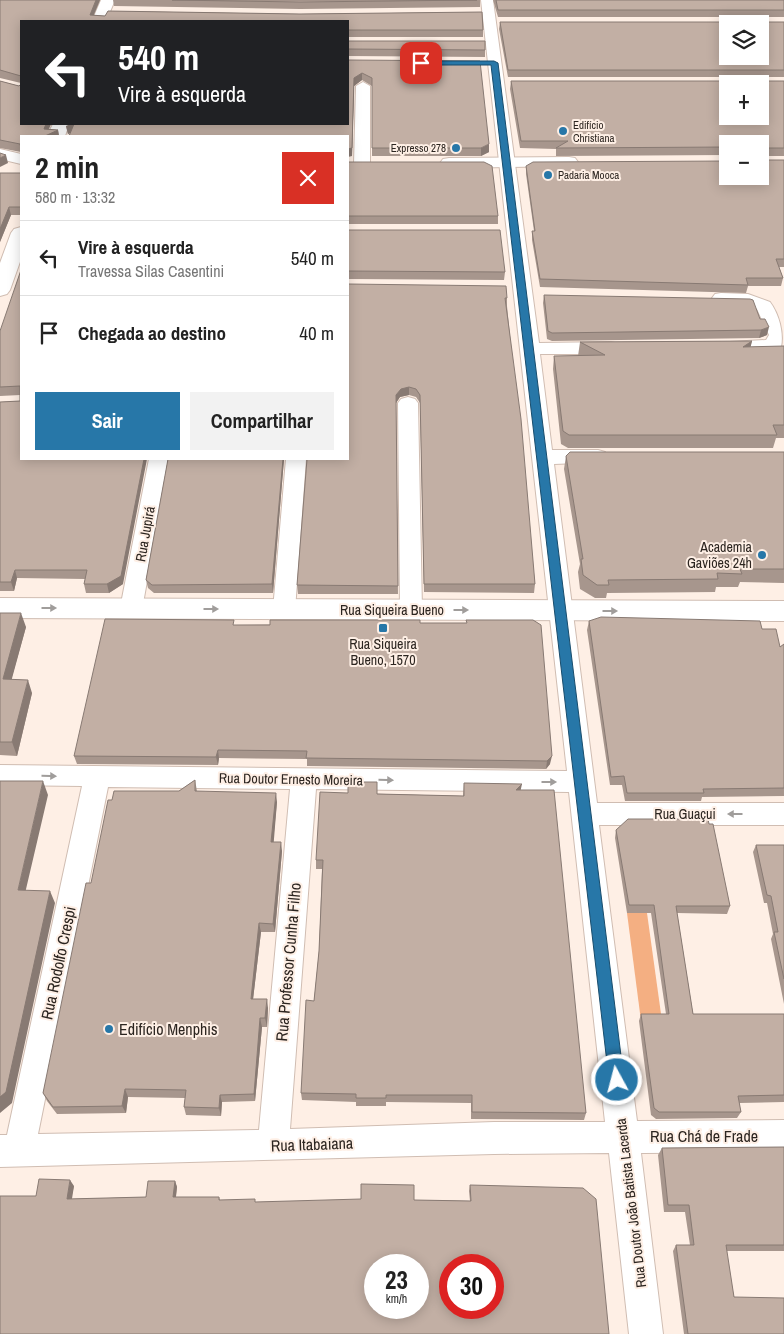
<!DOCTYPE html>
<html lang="pt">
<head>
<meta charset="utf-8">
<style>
  :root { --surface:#fff; --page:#f2f2f2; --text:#222; --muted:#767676; --line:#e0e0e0; --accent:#2777a8 }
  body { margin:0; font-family:"Archivo Narrow",sans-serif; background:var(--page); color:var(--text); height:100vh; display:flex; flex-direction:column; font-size:19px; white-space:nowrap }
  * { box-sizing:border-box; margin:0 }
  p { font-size:16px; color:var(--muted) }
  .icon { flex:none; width:28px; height:28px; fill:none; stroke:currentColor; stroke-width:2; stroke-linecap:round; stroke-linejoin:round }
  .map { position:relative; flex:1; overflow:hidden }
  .drawer { position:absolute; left:20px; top:135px; width:329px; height:325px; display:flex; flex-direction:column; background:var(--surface); border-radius:0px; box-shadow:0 2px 12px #0003 }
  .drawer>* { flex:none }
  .hud { position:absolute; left:20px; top:20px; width:329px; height:105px; border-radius:0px; box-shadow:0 2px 12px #0003; background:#202124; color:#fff; overflow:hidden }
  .tools { position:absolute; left:719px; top:15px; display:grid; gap:10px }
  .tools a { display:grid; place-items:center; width:50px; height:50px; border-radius:0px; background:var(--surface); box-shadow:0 2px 12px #0003; font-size:25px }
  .speed { position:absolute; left:364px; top:1254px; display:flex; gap:10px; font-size:25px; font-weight:700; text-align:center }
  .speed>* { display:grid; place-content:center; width:65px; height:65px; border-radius:50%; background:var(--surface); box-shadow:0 2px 12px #0003; line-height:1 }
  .speed small { font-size:12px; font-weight:400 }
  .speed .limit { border:8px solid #d22; background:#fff; color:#111 }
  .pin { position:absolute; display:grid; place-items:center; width:42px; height:42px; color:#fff; margin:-21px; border-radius:10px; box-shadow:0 2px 8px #0006 }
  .me { position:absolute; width:55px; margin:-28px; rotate:353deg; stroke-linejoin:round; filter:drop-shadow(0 0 4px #0008) }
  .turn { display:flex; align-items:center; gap:18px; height:105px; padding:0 15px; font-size:22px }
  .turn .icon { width:65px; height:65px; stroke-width:2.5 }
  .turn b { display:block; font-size:35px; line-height:42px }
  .round { display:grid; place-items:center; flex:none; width:52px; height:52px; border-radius:0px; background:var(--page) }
  .overview { display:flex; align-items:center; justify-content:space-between; height:85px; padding:0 15px }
  h1 { font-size:30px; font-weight:800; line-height:38px }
  .cta { display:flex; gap:10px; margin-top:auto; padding:10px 15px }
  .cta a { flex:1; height:58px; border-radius:0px; background:var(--accent); color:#fff; font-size:20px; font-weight:800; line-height:58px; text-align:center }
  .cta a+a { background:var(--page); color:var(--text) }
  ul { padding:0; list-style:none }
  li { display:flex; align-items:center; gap:15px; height:75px; padding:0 15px; border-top:1px solid var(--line) }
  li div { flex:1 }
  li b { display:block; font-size:19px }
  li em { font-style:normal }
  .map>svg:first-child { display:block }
  .green { fill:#f4af82 }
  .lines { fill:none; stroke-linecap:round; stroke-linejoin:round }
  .street-casing { stroke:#d0bdb2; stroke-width:2 }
  .secondary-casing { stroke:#d0bdb2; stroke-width:2 }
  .street { fill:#fff; fill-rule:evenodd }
  .secondary { fill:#fff; fill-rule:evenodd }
  .wall { fill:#a7968d }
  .shaded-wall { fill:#887a73 }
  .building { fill:#c2afa4; stroke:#887a73; fill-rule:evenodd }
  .oneway { fill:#a09d9b }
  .route { fill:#2777a8; stroke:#194d6d }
  .poi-dot { fill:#2777a8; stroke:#feefe5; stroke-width:2 }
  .labels { text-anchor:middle; stroke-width:4; stroke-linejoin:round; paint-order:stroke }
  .far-poi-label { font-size:11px; fill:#2c2520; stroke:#feefe5; text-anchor:start }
  .street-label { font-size:14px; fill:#2c2520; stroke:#feefe5 }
  .poi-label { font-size:14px; fill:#2c2520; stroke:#feefe5; text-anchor:end }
  .near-street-label { font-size:16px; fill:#2c2520; stroke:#feefe5 }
  .near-poi-label { font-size:16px; fill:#2c2520; stroke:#feefe5; text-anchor:start }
</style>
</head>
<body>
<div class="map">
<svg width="784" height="1334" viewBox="0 0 784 1334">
  <rect width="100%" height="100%" fill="#feefe5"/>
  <path class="green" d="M627,913H647L662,1021H641Z"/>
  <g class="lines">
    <g class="street-casing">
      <path id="street" d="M481,0H493L539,343L611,342L618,344L620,348L618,352L611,354H540L552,450H598L605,452L608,457L605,462L554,464L597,803H784V825H599L637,1121L784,1120V1152L641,1153L663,1334H629L609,1153L494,1154L0,1167V1135H7L82,786L0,785V765L567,771ZM108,787L290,789L259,1130L38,1134ZM316,789L569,792L605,1122H494L290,1129Z
        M363,82L370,86V163L362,168L354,163L356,86Z
        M721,293L748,294L770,302C779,314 784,333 781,347L768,351H712L710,347L712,343L766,340L769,335L757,309L748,305L715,302L712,298L715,294Z
        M408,397L415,399L418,403L422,610L419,616L411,618L403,616L400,610L398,403L401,399Z
        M149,459H169L142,609L139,615L131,617L123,615L120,609Z
        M286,459H306L295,610L292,616L284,618L276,616L273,610Z"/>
    </g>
    <g class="secondary-casing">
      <path id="secondary" d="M101,0H115L106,21H92Z
        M53,124H69L65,136H47Z
        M0,149L21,154V164L0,159Z
        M569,157L575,158L578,162L575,166L449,168L443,167L440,163L443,159L449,158Z
        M21,227V259L10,290L7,294L0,296V263L11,233L14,229Z
        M0,598L784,601V621L0,618Z"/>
    </g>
    <use href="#street" class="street"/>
    <use href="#secondary" class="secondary"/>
  </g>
  <path class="wall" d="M0,0H100L94,15L105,16L108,11L300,14L482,12L483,30V37H348V40V21H21V124H51L49,129L58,130L59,136H21V152L0,148V81L19,86L21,84V83L0,78Z
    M113,0H480V7L300,9L114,6Z
    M493,0H784V17H498Z
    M500,22H784V77H508L499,29Z
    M348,41L485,50V57L348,56Z
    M348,60L489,152L481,156H372V86L362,80L354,86L352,156L71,133L68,134L66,126Z
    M511,81H784V156H760V160H784V267H779L783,278L781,286H748L746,293L540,287L532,240V231H534L526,174V166L760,176L728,144V155L556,156V149L520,148L510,89Z
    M348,162L498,216V224H348V227Z
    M0,173H21V215H11L0,242Z
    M348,230L505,272L504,280L348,279V282Z
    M348,284L507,298V306L535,584L534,593L424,592L420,403L416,397L409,395L400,397L396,403L398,594H298L297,585Z
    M544,295L760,319L767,335L759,338L552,341L547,339L543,303Z
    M0,331L123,584L109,593H86L84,584L85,579L17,578L14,591H0V402L20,401V395L0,396Z
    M752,341L750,347L784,346V438H776L773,448H568L561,444L553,369L554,356H578L580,342Z
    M784,454V583L740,582L738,587H716L715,592L607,593L606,598H595L580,589L578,572L580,564L564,469L566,456Z
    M168,459H285H284L273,593H154L148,588L146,580Z
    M0,613L26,627L11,680L32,693L17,756L0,755Z
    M589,621L762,629L780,647L784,644V796L702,797L701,801H625L622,785H610L587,630Z
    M420,623L550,764L546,769L307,766V759L219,758L218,765L77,764L74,756L235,625Z
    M195,780L197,791L277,802L273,842L282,851L275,932H261L253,999L268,1008L267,1027H262L255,1101L222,1102L221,1116L186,1115L184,1107L185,1098L128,1097L126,1113L57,1114L47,1101L43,1093L112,800L179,791Z
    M464,783L521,790L586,1113L584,1120L471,1119V1103L386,1102V1106H356V1102L302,1100L301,1093L314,1001L319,951L322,869H316V860L348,793L463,796Z
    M709,824L730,906L727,914L677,913L693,1014H784V1102L739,1103L741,1112L737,1118L656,1119L651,1115L639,1021L641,1014H666L651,913H627L615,838L616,830Z
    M756,845H784V1004L771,939L773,934L767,903H764L753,852Z
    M784,1147V1251H726L734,1297L784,1334H684L673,1251L676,1245H690L685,1212H664L658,1155L662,1148Z
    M175,1181L177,1187L176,1197H219L220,1200L256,1202L414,1200L470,1201L469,1191L470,1185L609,1334L36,1196L74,1186L71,1199L146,1197Z"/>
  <path class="shaded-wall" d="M96,0H100L91,21L90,15Z
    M362,73V80L354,86L352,156L348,157V149L354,78Z
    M46,124H51L45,136L44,129Z
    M71,124H75L76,130L68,134L66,126Z
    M58,130L59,136H45Z
    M489,144V152L481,156V148Z
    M6,155L8,163L0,167V158Z
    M9,207L11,215L0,242V229Z
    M769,327L767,335L759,338L761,330Z
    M752,341L749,354L743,347Z
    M409,387V395L400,397L396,403V395L401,389Z
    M144,459H147L123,584L109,593L107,584Z
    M283,459H284L273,593L272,584Z
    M15,570L17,578L14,591L11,582Z
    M21,613L26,627L8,693L3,679Z
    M28,680L32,693L17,756L12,742Z
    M218,750L219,758L218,765L216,757Z
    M552,756L550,764L546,769L547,761Z
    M43,781L48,795L23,902L18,890Z
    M522,784L520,793L516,790Z
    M276,793L277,802L273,851L271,842Z
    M281,842L282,851L275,932L273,924Z
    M50,891L55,903L12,1103L0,1113V1097Z
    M259,923L261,932L252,1008L251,999Z
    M267,999L268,1008L267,1027L265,1018Z
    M260,1018L262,1027L255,1101L254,1094Z
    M125,1089L128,1097L126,1113L122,1106Z
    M220,1095L222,1102L221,1116L219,1108Z
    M70,1180L74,1186L71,1205L67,1199Z
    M175,1181L177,1187L175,1203L173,1197Z"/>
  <path class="building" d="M0,0H96L90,15L105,16L108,11L300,14L482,12L483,30H348V31V21H21V124H46L44,129L58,130L45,136H21V148L20,144L0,140V81L19,86L21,84V76L0,70Z
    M172,0H477L300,2Z
    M496,0H784V10H498Z
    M731,19H760L762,22H784V70H508L500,22H729ZM728,24H760V56H728Z
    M348,41H485V50L348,49V50Z
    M348,60L480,61L489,144L481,148H372V78L362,73L354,78L352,148L348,149V136H69L74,124H348Z
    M731,78H760L762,81H784V148H760V160H784V259H776L783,278H746L748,285L540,279L532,231H535L526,166L533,162L728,161V176H760V144H728V147L556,148L568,141H521L511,81H730ZM728,84H760V116H728Z
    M0,153L6,155L0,158Z
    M348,162H484L492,166L498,216H348V218Z
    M0,173H21V207H9L0,229Z
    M348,230H500L505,272L348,271V273Z
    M21,270V459H144L121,576L107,584H84L87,570H15L11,582H0V402L20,401V386L0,387V331Z
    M348,284L506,286L507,298H505L521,419L535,584H424L420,395L416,389L409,387L401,389L396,395L398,586L297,585L307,459H348Z
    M544,295L750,299L753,300L760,319H765L769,327L761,330L552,333L548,331Z
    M752,341L743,347L784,346V425H773L777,435H569L563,431L554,356L605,355L580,342Z
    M570,452H784V569H740L742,574L717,573L718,579L608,580L609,585H597L583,575L581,559H583L566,456Z
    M168,459H283L272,584L152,585L146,580Z
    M0,613H21L3,679L28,680L12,742H0Z
    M601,617L760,621L762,629H776L780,647L784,644V788L703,789L704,793H627L624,776L611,777L589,621Z
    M105,619L234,620L233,625H270V620H420V623H467L466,620H533L541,625L552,756L547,761L306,758L307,751L218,750L216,757L74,756Z
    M195,780V791L276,793L271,842H281L273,924L259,923L251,999H267L265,1018H260L254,1094L220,1095L219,1108L184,1107L186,1090L125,1089L122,1106L53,1107L43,1093L86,883H91L108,800H112L114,791H179Z
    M0,781H43L18,890L50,891L6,1092L0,1097Z
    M348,782H377V794L464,796V783L522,784L516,790H554L586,1113L472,1112V1095H386V1098H356V1094L301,1093L306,1000L314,1001L319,951L323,860H316L320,792L348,793Z
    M628,819H708L709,824H713L730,906H676L693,1014H784V1095L738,1096L741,1112H659L654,1108L641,1014H669L654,905H629L616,830Z
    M756,845H784V979L774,932H778L771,896L767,895Z
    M784,1147V1245H726L734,1297L784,1298V1334H688L676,1245H694L689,1205H668L662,1148Z
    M39,1179L70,1180L67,1199L146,1197L148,1181H175L173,1197H219V1200L255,1199V1202L361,1199V1184L414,1185V1200L471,1201L470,1185L583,1188L596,1199L609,1334H0V1196H36ZM375,1265H418V1308H375ZM450,1265H492V1308H450Z"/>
  <defs><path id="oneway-solid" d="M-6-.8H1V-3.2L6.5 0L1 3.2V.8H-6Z" transform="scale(1.25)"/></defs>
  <g class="oneway">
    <use href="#oneway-solid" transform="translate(49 608)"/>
    <use href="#oneway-solid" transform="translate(211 609)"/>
    <use href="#oneway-solid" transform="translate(461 610)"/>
    <use href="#oneway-solid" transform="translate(610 611)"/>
    <use href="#oneway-solid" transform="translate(49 776) rotate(1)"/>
    <use href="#oneway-solid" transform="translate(386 780) rotate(1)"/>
    <use href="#oneway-solid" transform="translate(549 782)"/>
    <use href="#oneway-solid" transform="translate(735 814) rotate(-180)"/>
  </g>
  <path class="route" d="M419,61H494L498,63L624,1080L622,1086L617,1088L612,1086L609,1080L491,65H421Z"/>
  <g class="poi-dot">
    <circle cx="563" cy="131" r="5"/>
    <circle cx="456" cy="148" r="5"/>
    <circle cx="548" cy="175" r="5"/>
    <circle cx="762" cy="555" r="5"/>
    <rect x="378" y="623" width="10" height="10" rx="2.5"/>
    <circle cx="109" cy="1029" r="5"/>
  </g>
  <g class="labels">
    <g class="far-poi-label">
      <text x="573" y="129">Edifício<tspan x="573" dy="13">Christiana</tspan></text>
      <text x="446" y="152" text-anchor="end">Expresso 278</text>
      <text x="558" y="179">Padaria Mooca</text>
    </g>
    <g class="street-label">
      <text transform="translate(145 534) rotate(-80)" y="5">Rua Jupirá</text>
      <text x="392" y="615">Rua Siqueira Bueno</text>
      <text transform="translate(291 779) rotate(1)" y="5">Rua Doutor Ernesto Moreira</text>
      <text x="685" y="819">Rua Guaçui</text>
      <text transform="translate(631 1203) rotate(-97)" y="5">Rua Doutor João Batista Lacerda</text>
    </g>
    <g class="poi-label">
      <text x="752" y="552">Academia<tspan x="752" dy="16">Gaviões 24h</tspan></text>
      <text x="383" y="649" text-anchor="middle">Rua Siqueira<tspan x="383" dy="16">Bueno, 1570</tspan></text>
    </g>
    <g class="near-street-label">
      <text transform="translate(288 962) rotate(-85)" y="6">Rua Professor Cunha Filho</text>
      <text transform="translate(58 963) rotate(-78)" y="6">Rua Rodolfo Crespi</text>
      <text x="704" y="1142">Rua Chá de Frade</text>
      <text transform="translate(312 1144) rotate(-2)" y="6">Rua Itabaiana</text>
    </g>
    <g class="near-poi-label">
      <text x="119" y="1035">Edifício Menphis</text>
    </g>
  </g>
</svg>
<div class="tools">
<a><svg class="icon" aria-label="layers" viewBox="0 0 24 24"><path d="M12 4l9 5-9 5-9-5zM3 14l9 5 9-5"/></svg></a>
<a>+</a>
<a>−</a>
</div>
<div class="speed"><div>23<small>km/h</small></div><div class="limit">30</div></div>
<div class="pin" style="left:421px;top:63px;background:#d93025"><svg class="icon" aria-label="arrive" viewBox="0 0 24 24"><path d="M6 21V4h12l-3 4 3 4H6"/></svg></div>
<svg class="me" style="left:617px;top:1080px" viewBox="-20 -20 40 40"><circle r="17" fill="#2777a8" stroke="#fff" stroke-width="3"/><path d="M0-11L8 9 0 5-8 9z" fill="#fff"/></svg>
<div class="hud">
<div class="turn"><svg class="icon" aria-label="left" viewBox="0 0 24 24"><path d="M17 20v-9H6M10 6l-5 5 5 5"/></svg><div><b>540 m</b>Vire à esquerda</div></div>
</div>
<section class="drawer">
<div class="overview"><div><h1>2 min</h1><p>580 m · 13:32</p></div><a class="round" style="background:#d93025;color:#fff"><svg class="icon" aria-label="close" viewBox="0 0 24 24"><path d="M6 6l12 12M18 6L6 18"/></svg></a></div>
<ul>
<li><svg class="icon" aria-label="left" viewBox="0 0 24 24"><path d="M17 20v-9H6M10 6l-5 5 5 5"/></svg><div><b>Vire à esquerda</b><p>Travessa Silas Casentini</p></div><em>540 m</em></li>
<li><svg class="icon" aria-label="arrive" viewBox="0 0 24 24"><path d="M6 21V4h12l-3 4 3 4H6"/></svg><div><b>Chegada ao destino</b></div><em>40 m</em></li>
</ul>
<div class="cta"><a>Sair</a><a>Compartilhar</a></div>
</section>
</div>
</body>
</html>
